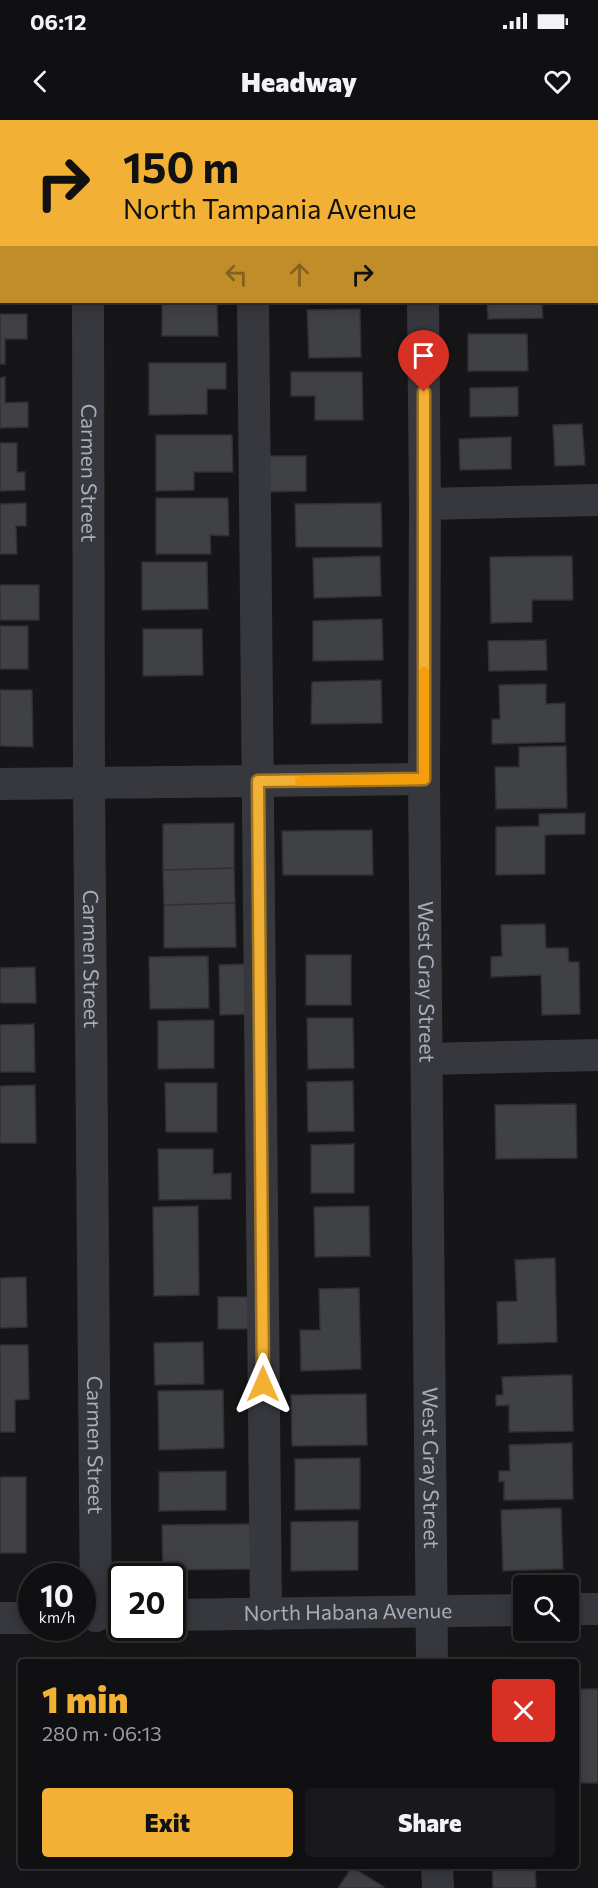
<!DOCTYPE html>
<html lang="en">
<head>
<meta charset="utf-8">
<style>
  :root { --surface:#101012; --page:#19191b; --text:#f1f3f6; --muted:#9c9d9f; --line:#303032; --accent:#f2b134 }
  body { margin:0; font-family:Commissioner,sans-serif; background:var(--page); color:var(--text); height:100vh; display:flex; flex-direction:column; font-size:22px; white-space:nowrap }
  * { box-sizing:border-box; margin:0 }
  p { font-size:20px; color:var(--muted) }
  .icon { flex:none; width:33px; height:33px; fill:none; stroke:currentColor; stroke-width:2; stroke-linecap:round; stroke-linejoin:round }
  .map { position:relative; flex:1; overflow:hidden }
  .sheet { position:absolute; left:18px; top:1539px; width:561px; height:210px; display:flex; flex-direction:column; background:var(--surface); border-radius:6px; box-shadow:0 3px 15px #0003,0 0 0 2px var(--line) }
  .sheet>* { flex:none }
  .top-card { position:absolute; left:0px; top:0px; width:598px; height:183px; box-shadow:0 3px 15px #0003,0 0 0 2px var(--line); background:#f2b134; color:#111; overflow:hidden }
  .controls { position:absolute; left:513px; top:1455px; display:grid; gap:12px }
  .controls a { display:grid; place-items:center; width:66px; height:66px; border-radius:6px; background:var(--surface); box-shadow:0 3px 15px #0003,0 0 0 2px var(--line); font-size:30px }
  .speed { position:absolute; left:18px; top:1443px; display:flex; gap:12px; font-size:30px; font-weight:700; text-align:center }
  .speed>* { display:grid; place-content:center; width:78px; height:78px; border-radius:50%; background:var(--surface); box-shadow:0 3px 15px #0003,0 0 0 2px var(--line); line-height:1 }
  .speed small { font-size:15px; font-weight:400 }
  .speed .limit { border:3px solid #111; border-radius:9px; background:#fff; color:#111 }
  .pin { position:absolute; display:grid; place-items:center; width:51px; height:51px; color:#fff; margin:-62px -26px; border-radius:50% 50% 50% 0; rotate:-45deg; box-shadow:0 0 6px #0007 }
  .pin .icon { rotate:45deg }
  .me { position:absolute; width:66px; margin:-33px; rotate:0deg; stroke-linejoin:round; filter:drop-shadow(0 0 4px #0008) }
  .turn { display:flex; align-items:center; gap:21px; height:126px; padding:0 24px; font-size:27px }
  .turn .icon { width:78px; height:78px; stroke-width:2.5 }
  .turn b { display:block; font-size:42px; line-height:51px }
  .lanes { display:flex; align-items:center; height:57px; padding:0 24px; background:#0003; justify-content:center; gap:30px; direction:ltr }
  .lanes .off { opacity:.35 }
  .round { display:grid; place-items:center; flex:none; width:63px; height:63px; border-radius:6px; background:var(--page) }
  .headline { display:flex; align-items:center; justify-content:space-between; height:102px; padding:0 24px }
  h1 { font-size:36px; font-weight:800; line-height:45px; color:var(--accent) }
  .primary-button { display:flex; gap:12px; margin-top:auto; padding:12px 24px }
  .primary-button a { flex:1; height:69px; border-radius:6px; background:var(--accent); color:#111; font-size:24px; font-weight:800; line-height:69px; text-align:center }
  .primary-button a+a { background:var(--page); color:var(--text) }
  .status { display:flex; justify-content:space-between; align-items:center; height:42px; padding:0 30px; background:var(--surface); direction:ltr }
  .status svg { height:16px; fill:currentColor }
  header { display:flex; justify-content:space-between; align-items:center; height:78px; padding:0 24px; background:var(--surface); font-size:27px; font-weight:800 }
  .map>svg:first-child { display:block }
  .building { fill:#404145; stroke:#303034; stroke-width:1.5 }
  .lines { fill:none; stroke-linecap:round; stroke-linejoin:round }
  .minor { stroke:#37383d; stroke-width:32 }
  .route-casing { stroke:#9d7322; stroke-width:15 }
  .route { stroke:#f2b134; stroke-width:10 }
  .slow { stroke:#f59e0b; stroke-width:10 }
  .labels { text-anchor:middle; stroke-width:5; stroke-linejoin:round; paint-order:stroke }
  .street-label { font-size:21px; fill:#a8adb8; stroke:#111113 }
</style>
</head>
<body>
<div class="status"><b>06:12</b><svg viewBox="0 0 49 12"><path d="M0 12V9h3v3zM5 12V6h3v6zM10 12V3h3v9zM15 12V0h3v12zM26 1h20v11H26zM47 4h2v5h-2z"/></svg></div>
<header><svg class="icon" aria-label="back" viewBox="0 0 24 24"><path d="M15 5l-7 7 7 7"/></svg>Headway<svg class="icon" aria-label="heart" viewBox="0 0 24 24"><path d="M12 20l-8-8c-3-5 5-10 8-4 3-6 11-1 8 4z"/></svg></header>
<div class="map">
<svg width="598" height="1768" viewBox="0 0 598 1768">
  <rect width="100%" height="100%" fill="#161618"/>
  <path class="building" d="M162,182H217L218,216H162Z
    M487,182H551V184L542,185L543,198L488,199Z
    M360,189L361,237L309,238L307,190Z
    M0,194H27V219H5V244H0Z
    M468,214H527L528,251H468Z
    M149,243H226V269H207V294L149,295Z
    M291,252H362L363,300H315V276H291Z
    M5,257V283L28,282V307L0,308V258Z
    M518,267V296L470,297V268Z
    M582,304L585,345L555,346L553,305Z
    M156,315H232L233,352H194V370L156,371Z
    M511,317V349L460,350L459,319Z
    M0,323H17V352H25V370L0,371Z
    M260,336H306V371L260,372Z
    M156,378H228L229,416L210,415L211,434H156Z
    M26,383V406H16L17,434H0V384Z
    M381,383L382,427H296L295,384Z
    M380,436L381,476L314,478L313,438Z
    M572,436L573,480H532V502L491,503L490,437Z
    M142,442H207L208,489L142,490Z
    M0,465H39V500H0Z
    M382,499L383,540L313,541V501Z
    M0,506H28V549H0Z
    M143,509H202L203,555L143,556Z
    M546,520L547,550L489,551L488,521Z
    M381,560L382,603L311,604L312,562Z
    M546,564V584L565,583V622L492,624V599H500L499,565Z
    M0,570H32L33,627L0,626Z
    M566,626L567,688L496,689L495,647H519V627Z
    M585,693V714L545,715V754L496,755V707L539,706V694Z
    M234,703V748L163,750V704Z
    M372,710L373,755H283L282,711Z
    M234,748L235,783L164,785L163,750Z
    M235,783L236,827L164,828V785Z
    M545,804L546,828H568L569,842H579L580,894L542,895L541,855L491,857V837L502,836L501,805Z
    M306,835H351V885H306Z
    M208,836L209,888L150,889L149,837Z
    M249,844L250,894L220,895L219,845Z
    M35,847L36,883H0V848Z
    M307,898H353L354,948L308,949Z
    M214,900V948L158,949V901Z
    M34,904L35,952H0V905Z
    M353,961L354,1011L308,1012L307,962Z
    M165,963H217V1012H166Z
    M35,965L36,1023H0V966Z
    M576,984L577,1038L496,1039L495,985Z
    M354,1024V1073H311V1025Z
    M158,1029H213V1054L231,1053V1079L159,1080Z
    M198,1086L199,1175L154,1176L153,1087Z
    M369,1086L370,1136L315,1137L314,1087Z
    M555,1138L557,1222L498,1224L497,1182L517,1181L515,1140Z
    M26,1157L27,1207L0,1208V1158Z
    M359,1168L361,1249L301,1251L300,1210H320L319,1169Z
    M218,1177H252L253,1209H218Z
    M203,1222L204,1264L155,1265L154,1223Z
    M0,1225H28L29,1279L15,1280V1312H0Z
    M564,1255H572L573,1311L509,1312V1285L496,1286V1275H503L502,1257Z
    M223,1270L224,1328L159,1330L158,1271Z
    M366,1274L367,1325L292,1326L291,1275Z
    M572,1323L573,1379L504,1380V1361L499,1362V1351H510L509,1325Z
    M360,1338V1389L295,1390V1339Z
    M226,1351V1390L159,1391V1352Z
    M0,1357H26V1433H0Z
    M561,1388L563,1449L503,1451L501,1390Z
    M358,1401V1450L291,1451V1402Z
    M252,1404L253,1449L163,1450L162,1405Z
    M576,1569H598V1663H576Z
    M492,1746H535L536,1768H493Z
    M352,1747L384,1767L383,1768H338Z"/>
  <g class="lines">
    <g class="minor">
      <path d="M102,0L105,2"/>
      <path d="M252,0V2"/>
      <path d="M421,0V2"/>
      <path id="s1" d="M88,182L89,663L96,1496"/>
      <path d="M253,182L266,1494"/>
      <path id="s2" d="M423,182L425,384L424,659L432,1542"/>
      <path d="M425,384L598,380"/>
      <path d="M0,664L424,659"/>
      <path d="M427,939L598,935"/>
      <path d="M568,1489H598"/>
      <path id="s3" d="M172,1495L524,1490"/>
      <path d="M0,1498H32"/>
      <path d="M437,1746L438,1768"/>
    </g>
  </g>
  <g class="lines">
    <g class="route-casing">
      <path id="route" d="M263,1264L258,661L424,659V272"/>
    </g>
    <use href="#route" class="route"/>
    <path class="slow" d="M300,661L424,659V552"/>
  </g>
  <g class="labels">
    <g class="street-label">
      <text dy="7" stroke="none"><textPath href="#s1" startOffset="171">Carmen Street</textPath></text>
      <text dy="7" stroke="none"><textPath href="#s1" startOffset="657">Carmen Street</textPath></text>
      <text dy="7" stroke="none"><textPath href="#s2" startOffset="680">West Gray Street</textPath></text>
      <text dy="7" stroke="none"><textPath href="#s1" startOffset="1143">Carmen Street</textPath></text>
      <text dy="7" stroke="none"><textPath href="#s2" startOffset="1166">West Gray Street</textPath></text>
      <text dy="7" stroke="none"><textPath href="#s3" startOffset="176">North Habana Avenue</textPath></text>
    </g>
  </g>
</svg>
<div class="controls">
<a><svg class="icon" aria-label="search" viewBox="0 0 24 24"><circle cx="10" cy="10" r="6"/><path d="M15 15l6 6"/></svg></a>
</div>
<div class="speed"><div>10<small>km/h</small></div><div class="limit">20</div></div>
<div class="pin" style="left:424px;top:272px;background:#d93025"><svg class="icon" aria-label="arrive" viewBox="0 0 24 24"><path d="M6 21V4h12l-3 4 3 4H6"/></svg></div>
<svg class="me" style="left:263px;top:1264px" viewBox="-20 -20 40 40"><path d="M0-17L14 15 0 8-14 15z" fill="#f2b134" stroke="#fff" stroke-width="4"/></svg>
<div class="top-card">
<div class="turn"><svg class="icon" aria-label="right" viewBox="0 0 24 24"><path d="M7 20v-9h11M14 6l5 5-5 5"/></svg><div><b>150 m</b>North Tampania Avenue</div></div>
<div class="lanes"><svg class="icon off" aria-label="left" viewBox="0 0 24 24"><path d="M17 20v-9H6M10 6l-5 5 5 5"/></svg><svg class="icon off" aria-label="ahead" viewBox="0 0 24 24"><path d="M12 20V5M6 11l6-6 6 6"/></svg><svg class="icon" aria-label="right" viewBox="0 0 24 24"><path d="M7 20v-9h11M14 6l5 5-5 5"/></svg></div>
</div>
<section class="sheet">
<div class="headline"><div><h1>1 min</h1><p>280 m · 06:13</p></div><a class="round" style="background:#d93025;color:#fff"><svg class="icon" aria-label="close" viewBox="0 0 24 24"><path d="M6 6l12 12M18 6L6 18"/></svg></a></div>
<div class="primary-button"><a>Exit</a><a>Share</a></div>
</section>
</div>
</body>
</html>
